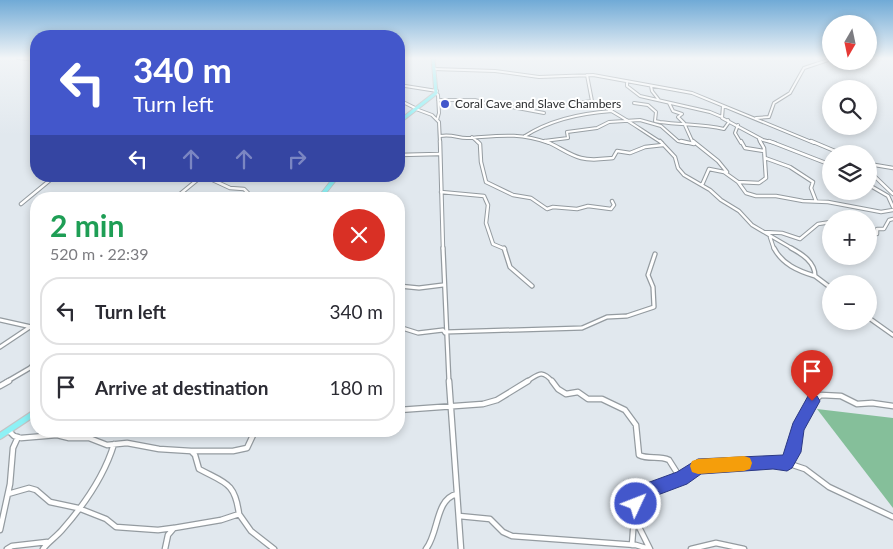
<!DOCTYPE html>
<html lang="en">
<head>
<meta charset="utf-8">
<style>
  :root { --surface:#fff; --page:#f2f2f3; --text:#2b2b33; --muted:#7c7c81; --line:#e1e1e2 }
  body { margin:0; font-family:Lato,sans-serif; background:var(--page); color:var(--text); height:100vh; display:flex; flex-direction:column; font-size:19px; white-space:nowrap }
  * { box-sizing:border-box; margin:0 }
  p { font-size:16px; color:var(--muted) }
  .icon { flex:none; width:28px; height:28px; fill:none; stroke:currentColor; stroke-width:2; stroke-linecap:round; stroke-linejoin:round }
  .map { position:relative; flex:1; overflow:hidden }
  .panel { position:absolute; left:30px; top:192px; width:375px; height:245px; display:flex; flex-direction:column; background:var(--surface); border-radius:20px; box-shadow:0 2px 8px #0003 }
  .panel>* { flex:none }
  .banner { position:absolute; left:30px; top:30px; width:375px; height:152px; border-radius:20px; box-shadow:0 2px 8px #0003; background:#4357cb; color:#fff; overflow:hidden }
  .needle { width:32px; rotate:189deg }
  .buttons { position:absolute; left:822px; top:15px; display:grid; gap:10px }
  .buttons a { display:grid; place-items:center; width:55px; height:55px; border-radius:50%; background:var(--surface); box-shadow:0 2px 8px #0003; font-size:25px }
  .pin { position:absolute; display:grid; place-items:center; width:42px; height:42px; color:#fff; margin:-51px -21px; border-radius:50% 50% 50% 0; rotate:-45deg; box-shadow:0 0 5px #0007 }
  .pin .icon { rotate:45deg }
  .me { position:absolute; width:55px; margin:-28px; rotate:47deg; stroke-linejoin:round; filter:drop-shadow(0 0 4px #0008) }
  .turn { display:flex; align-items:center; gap:18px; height:105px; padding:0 20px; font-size:22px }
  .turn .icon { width:65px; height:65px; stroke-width:2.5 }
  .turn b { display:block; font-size:35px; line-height:42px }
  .lanes { display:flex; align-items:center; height:48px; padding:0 20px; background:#0003; justify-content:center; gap:25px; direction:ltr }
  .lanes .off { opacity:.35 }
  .round { display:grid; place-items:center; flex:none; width:52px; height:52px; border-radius:26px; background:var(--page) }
  .overview { display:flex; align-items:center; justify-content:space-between; height:85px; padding:0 20px }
  h1 { font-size:30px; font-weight:700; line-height:38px; color:#1e9e55 }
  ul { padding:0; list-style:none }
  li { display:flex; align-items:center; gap:15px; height:68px; margin:0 10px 8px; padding:0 10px; border:2px solid var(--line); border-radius:20px }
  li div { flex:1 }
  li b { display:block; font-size:19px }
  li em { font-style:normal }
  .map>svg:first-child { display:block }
  .forest { fill:#85bf9a }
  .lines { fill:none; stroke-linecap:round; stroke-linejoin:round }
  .minor-far3-casing { stroke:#949ba0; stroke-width:4 }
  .minor-far2-casing { stroke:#949ba0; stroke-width:4.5 }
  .minor-far1-casing { stroke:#949ba0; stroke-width:5.5 }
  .minor-casing { stroke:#949ba0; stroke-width:7 }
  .major-far2-casing { stroke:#c4c4c5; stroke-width:5 }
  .major-far1-casing { stroke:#c4c4c5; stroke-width:5.5 }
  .major-casing { stroke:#c4c4c5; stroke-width:8 }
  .minor-far3 { stroke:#fff; stroke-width:2 }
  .minor-far2 { stroke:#fff; stroke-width:2.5 }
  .minor-far1 { stroke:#fff; stroke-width:3 }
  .minor { stroke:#fff; stroke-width:4.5 }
  .major-far2 { stroke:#8df1f5; stroke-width:3 }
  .major-far1 { stroke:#8df1f5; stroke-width:4 }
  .major { stroke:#8df1f5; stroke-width:5.5 }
  .route { fill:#4357cb; stroke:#2c3984 }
  .slow { fill:#f59e0b }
  .poi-dot { fill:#4357cb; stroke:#fff; stroke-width:2 }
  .labels { text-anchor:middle; stroke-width:4; stroke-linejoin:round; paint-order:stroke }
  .far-poi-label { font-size:12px; fill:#2b2d2f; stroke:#fff; text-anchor:start }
</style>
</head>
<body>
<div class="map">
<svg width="893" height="549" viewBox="0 0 893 549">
  <rect width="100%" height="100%" fill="#e1e8ee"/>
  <path class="forest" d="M817,409L893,418V508Z"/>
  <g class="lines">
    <g class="minor-far3-casing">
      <path id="minor-far3" d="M18,58L36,60
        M434,69L495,71L539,77L593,75L692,93L814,143
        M587,75L592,101C617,112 638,128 662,143
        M627,83V86L640,96L710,112L722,117
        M399,85L437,91
        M651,86L652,91L659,100
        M436,93L438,95L439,113L437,120
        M399,100L417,109
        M438,100H475L488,104L504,103L512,107L544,113
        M577,103L592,101
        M634,103L648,105L656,112L655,121L660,122C682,125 703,124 724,129L729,122L728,120
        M669,103L673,111L682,114L678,117L684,123L693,143
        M723,106L722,118L763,140L775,143
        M416,109L432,115L439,122L440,143
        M756,118L769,117L774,103L790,93L804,68L831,59
        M738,125L735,133L741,143
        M440,136C453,134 457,138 467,138C499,136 517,132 549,143
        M525,136C550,120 583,113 612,111
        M472,137L479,143
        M759,139L761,143
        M544,141L568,138L567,132L597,128L609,122L640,120L661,126L678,141L687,143"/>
    </g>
    <g class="minor-far2-casing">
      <path id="minor-far2" d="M440,141L443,249
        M477,141L480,144L481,162L486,182L513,195L531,198L547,209L553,207L577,209L588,206L611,209L614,205L612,201
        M545,141C558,146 569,155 581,158C592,161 602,159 613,158L617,151L630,153L645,147L663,145
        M660,141L675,157L678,168L684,175L710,190L721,200L739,211L752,225L793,249
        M681,141L694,144
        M693,141L718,161L727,172
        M741,141L745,148L764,151
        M769,141L831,165
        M811,141L842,154
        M399,155L439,154
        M765,158L790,167L813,182L811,188L816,201
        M869,164L893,168
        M869,171L893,194
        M204,176L230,188L244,189L250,195L265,199
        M738,182L746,193L756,196H776L803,201L828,202L881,212L893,210
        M702,185L709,169L724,172L738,182L759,183L766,178L764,148L760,141
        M869,185L888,196L893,207
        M441,192L484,196L488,205L486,223L493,244L505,249
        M174,199L202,176
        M21,204L55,176
        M764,232L782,233L800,239L818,224L831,222
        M869,234H877V229H884L889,220L893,219
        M770,237L774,249"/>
    </g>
    <g class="minor-far1-casing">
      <path id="minor-far1" d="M443,248L449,382
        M504,248L510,267L532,286
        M774,248C782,264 798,271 815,276
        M791,248C802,254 815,262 815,276L831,288
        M399,286L419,288L443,285
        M869,318L893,335
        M0,320L36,328
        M399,327L418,333L443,330L445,333
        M446,332L582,328L607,317L627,316L654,307L653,287L648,275L655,254
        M0,347L30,327
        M6,382L30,368L36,362
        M526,382C538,375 541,368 553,382"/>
    </g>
    <g class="minor-casing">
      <path id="minor" d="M449,381L461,549
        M552,381L558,389L566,394L578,392L588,399H602L625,410L636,425L639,455C649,460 659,455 669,460L681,479
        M0,386L9,381
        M399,410L483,404L497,400L528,381
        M9,431L14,436L21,438L57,435L69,438H89L107,445L127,443L159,449L191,451L195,455L199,469C225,483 235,482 239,514L221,520L174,528L168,535L165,549
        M191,451H233L247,448L255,431
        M787,463L805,469L829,487L893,517
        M8,494L29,488L36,490L50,502L78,508L106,519L116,527L158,530L173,528
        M239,514L251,531L274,549
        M459,516L490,519L503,532L512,536L636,545L649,549
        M0,530L10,484L13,448L18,437
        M632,545L634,518
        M7,549L12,546L47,542
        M43,549C48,542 56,537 62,530C85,504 104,477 114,444
        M426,549C439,533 435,499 457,494
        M650,549L634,517L637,500L642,493L681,479L698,466L773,461L787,463C793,454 792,446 794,436C798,421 809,404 821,395L841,396L857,404L872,403L893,406
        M691,549L716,543L744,549"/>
    </g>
    <g class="major-far2-casing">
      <path id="major-far2" d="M399,122L436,93L433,58"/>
    </g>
    <g class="major-far1-casing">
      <path id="major-far1" d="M319,199L337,176"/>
    </g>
    <g class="major-casing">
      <path id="major" d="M0,436L36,412"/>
    </g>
    <use href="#minor-far3" class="minor-far3"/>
    <use href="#minor-far2" class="minor-far2"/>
    <use href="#minor-far1" class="minor-far1"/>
    <use href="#minor" class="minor"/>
    <use href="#major-far2" class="major-far2"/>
    <use href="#major-far1" class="major-far1"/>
    <use href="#major" class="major"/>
  </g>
  <linearGradient id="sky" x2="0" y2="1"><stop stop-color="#70aad6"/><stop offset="0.43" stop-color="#f2f5f7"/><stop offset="1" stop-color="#f2f5f7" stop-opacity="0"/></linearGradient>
  <rect width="893" height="135" fill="url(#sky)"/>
  <path class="route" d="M812,394L817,396L820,401L804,430L801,452L792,468L787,471L773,469L701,474L687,484L647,499L642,509L636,512L631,509L628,504L636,487L677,472L698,459L783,455L793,423L808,396Z"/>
  <path class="slow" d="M744,456L750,458L752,463L750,469L744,471L698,474L692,472L690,466L692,461L698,459Z"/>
  <circle class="poi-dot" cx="445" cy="104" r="5"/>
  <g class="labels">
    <g class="far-poi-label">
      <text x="455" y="108">Coral Cave and Slave Chambers</text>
    </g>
  </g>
</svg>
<div class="buttons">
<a><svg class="needle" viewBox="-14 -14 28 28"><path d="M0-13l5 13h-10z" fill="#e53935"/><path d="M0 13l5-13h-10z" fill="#7c7c81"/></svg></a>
<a><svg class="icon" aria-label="search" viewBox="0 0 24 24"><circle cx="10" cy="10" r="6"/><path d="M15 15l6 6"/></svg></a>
<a><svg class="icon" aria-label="layers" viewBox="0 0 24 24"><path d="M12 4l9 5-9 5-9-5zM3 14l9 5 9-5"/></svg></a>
<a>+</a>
<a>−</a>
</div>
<div class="pin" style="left:812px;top:401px;background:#d93025"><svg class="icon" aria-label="arrive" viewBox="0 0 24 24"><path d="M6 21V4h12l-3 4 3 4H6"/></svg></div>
<svg class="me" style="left:636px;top:504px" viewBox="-20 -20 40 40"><circle r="17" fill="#4357cb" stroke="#fff" stroke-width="3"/><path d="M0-11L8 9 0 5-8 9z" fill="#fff"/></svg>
<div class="banner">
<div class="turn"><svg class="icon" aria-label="left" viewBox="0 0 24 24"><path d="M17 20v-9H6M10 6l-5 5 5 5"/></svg><div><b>340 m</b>Turn left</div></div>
<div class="lanes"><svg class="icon" aria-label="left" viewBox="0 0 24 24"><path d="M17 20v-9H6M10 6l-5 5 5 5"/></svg><svg class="icon off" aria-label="ahead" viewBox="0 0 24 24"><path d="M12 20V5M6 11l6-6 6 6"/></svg><svg class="icon off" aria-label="ahead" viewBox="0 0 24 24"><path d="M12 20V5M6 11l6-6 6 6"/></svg><svg class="icon off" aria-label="right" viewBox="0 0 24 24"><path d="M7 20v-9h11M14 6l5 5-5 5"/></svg></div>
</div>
<section class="panel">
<div class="overview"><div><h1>2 min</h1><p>520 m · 22:39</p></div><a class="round" style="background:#d93025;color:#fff"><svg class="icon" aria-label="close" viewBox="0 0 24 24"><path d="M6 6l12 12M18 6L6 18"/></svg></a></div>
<ul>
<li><svg class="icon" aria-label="left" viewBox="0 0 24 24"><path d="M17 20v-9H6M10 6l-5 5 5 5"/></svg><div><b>Turn left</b></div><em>340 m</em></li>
<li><svg class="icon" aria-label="arrive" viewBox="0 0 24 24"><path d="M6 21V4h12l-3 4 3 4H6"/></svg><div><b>Arrive at destination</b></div><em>180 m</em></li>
</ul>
</section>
</div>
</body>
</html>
